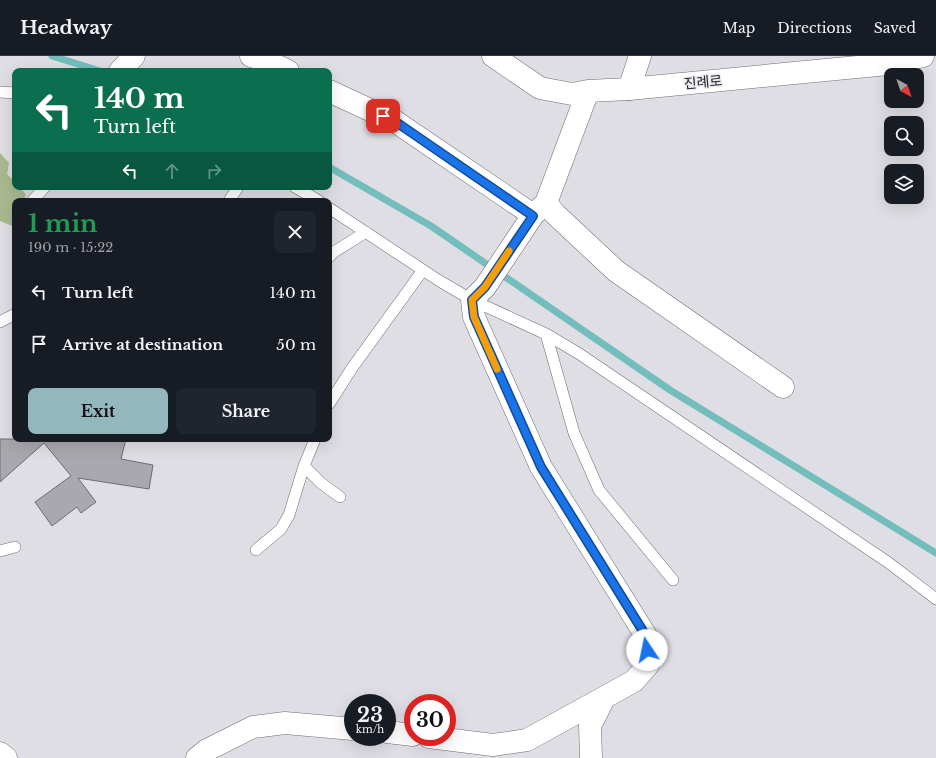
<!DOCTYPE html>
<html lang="en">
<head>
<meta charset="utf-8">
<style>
  :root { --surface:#171b24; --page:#20242c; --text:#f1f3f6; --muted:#9ea1a6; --line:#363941; --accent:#94b6bd }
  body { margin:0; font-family:"Libre Baskerville","Noto Sans KR",serif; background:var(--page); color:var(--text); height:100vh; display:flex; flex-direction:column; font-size:15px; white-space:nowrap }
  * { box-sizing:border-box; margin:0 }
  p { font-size:13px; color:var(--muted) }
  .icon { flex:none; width:22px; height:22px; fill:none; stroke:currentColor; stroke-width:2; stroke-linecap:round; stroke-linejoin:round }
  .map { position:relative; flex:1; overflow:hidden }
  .details { position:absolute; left:12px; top:142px; width:320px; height:244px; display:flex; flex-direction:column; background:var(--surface); border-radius:8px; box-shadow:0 4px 16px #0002 }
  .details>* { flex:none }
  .hud { position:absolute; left:12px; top:12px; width:320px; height:122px; border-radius:8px; box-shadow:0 4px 16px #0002; background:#0b6e4f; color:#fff; overflow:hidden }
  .needle { width:26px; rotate:140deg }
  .tools { position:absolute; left:884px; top:12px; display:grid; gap:8px }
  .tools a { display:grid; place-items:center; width:40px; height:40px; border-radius:8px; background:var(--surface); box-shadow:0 4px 16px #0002; font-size:20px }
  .speed { position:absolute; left:344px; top:638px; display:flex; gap:8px; font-size:20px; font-weight:700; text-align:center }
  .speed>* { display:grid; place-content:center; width:52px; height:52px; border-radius:50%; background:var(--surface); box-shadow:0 4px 16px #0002; line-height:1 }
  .speed small { font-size:10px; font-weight:400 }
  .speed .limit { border:6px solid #d22; background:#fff; color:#111 }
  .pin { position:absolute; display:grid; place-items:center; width:34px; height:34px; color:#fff; margin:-17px; border-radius:8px; box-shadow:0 2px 6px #0006 }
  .me { position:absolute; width:44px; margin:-22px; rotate:349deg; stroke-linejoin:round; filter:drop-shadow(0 0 3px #0008) }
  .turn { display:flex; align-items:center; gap:14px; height:84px; padding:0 16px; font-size:18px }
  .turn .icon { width:52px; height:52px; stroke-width:2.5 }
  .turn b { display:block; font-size:28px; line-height:34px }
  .lanes { display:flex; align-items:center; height:38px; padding:0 16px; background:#0003; justify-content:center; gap:20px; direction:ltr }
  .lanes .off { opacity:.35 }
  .round { display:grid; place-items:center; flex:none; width:42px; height:42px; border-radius:8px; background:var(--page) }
  .headline { display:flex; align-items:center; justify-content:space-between; height:68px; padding:0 16px }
  h1 { font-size:24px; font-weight:700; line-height:30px; color:#1e9e55 }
  .button { display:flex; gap:8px; margin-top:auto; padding:8px 16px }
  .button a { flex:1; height:46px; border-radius:8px; background:var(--accent); color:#111; font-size:16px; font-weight:700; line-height:46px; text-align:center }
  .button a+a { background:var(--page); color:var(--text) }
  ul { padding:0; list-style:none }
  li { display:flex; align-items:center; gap:12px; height:52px; padding:0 16px }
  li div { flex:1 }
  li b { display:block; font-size:15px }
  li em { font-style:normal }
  header { display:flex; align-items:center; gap:24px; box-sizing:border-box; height:56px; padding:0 20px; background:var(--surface); border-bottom:1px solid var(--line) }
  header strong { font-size:19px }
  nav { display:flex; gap:22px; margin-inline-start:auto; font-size:14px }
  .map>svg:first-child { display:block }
  .green { fill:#a9b98f }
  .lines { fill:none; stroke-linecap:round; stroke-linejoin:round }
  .stream { stroke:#73bdbd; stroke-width:7 }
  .building { fill:#a9a8ae; stroke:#6d6c71 }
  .service-casing { stroke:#6d6e73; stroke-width:12 }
  .minor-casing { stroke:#6d6e73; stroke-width:23 }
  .tertiary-casing { stroke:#6d6e73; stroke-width:23 }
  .service { stroke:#fff; stroke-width:11 }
  .minor { stroke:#fff; stroke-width:22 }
  .tertiary { stroke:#fff; stroke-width:22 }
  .route-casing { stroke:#114b97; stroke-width:10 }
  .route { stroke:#1a73e8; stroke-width:7 }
  .slow { stroke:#f59e0b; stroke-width:7 }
  .labels { text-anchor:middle; stroke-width:3; stroke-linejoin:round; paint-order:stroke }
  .street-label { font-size:14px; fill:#202022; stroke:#ebecf1 }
</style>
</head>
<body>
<header>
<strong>Headway</strong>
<nav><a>Map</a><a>Directions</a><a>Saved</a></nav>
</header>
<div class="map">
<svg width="936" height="702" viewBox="0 0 936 702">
  <rect width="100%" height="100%" fill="#dedee4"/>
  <path class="green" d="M0,97L9,107L7,118L15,126V131H20L26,139L23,145H15V171L0,165Z"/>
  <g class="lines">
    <path class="stream" d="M52,0L100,15
      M329,111L431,170L670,334L936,497"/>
  </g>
  <path class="building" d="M0,383H126L121,403L153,409L149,433L78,422L96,446L81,457L77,451L52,470L35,446L71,420L44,387L0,426Z"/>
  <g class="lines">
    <g class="service-casing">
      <path id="service" d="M0,36L15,37
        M295,131L319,145
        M32,145L45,131
        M229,145L238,131
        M329,152L438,224L472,244L546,278L578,297L889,507L936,543
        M329,201L334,196L366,176
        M0,266L15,258
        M546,278L574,377L599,434L673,524
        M329,348L352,312L423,214
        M304,410L321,427L340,441
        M256,494L281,473L289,459L304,410L315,383
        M0,495L15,491"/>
    </g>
    <g class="minor-casing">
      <path id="minor" d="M251,0L267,5L288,15
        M493,0L540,32L572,38L588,35L629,33L888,8L923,0
        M120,15L134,0
        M329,35L396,66L533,159
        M546,147L555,158L616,215L783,331
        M387,676L413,679
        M429,681L493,689L527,684L634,625L648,609L646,580L541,411L474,261L472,244L485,231L533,159L546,147L588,35
        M0,697L6,702
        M197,702L207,694L253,671L285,667L353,673
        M591,702L590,670L604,642"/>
    </g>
    <g class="tertiary-casing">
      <path id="tertiary" d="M629,33L640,0"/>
    </g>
    <use href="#service" class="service"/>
    <use href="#minor" class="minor"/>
    <use href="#tertiary" class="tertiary"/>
  </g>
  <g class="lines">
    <g class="route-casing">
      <path id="route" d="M383,60L396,66L533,160L485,231L472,244L474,261L541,411L646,580L647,594"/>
    </g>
    <use href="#route" class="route"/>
    <path class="slow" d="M497,313L474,261L472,244L485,231L509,195"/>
  </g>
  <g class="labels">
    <g class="street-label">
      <text transform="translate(703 26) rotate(-5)" y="5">진례로</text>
    </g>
  </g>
</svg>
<div class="tools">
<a><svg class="needle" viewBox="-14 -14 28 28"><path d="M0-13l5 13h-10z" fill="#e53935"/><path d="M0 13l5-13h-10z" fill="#9ea1a6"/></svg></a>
<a><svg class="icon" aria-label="search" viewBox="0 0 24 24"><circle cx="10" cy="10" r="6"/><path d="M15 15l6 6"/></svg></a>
<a><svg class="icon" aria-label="layers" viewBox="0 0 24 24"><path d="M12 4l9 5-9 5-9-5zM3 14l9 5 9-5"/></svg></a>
</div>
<div class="speed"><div>23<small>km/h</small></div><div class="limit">30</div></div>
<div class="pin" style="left:383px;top:60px;background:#d93025"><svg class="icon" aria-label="arrive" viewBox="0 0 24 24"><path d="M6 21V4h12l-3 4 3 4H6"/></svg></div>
<svg class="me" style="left:647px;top:594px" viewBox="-20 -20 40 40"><circle r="19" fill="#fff"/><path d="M0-13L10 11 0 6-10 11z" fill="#1a73e8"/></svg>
<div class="hud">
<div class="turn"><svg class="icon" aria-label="left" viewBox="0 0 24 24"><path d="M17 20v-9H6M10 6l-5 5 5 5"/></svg><div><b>140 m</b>Turn left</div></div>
<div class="lanes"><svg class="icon" aria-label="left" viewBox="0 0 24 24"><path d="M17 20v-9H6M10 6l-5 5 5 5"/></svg><svg class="icon off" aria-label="ahead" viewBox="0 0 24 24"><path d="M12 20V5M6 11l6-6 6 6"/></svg><svg class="icon off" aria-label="right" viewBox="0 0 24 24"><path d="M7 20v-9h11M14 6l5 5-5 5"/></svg></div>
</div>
<section class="details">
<div class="headline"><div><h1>1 min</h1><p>190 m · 15:22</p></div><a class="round"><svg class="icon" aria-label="close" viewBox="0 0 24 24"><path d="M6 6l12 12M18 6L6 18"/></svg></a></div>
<ul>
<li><svg class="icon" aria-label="left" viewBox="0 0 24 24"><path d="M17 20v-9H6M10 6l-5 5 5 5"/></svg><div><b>Turn left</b></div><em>140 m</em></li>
<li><svg class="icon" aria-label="arrive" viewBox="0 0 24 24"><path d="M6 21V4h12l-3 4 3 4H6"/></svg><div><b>Arrive at destination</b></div><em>50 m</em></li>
</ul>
<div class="button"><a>Exit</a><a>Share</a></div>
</section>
</div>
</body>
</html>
